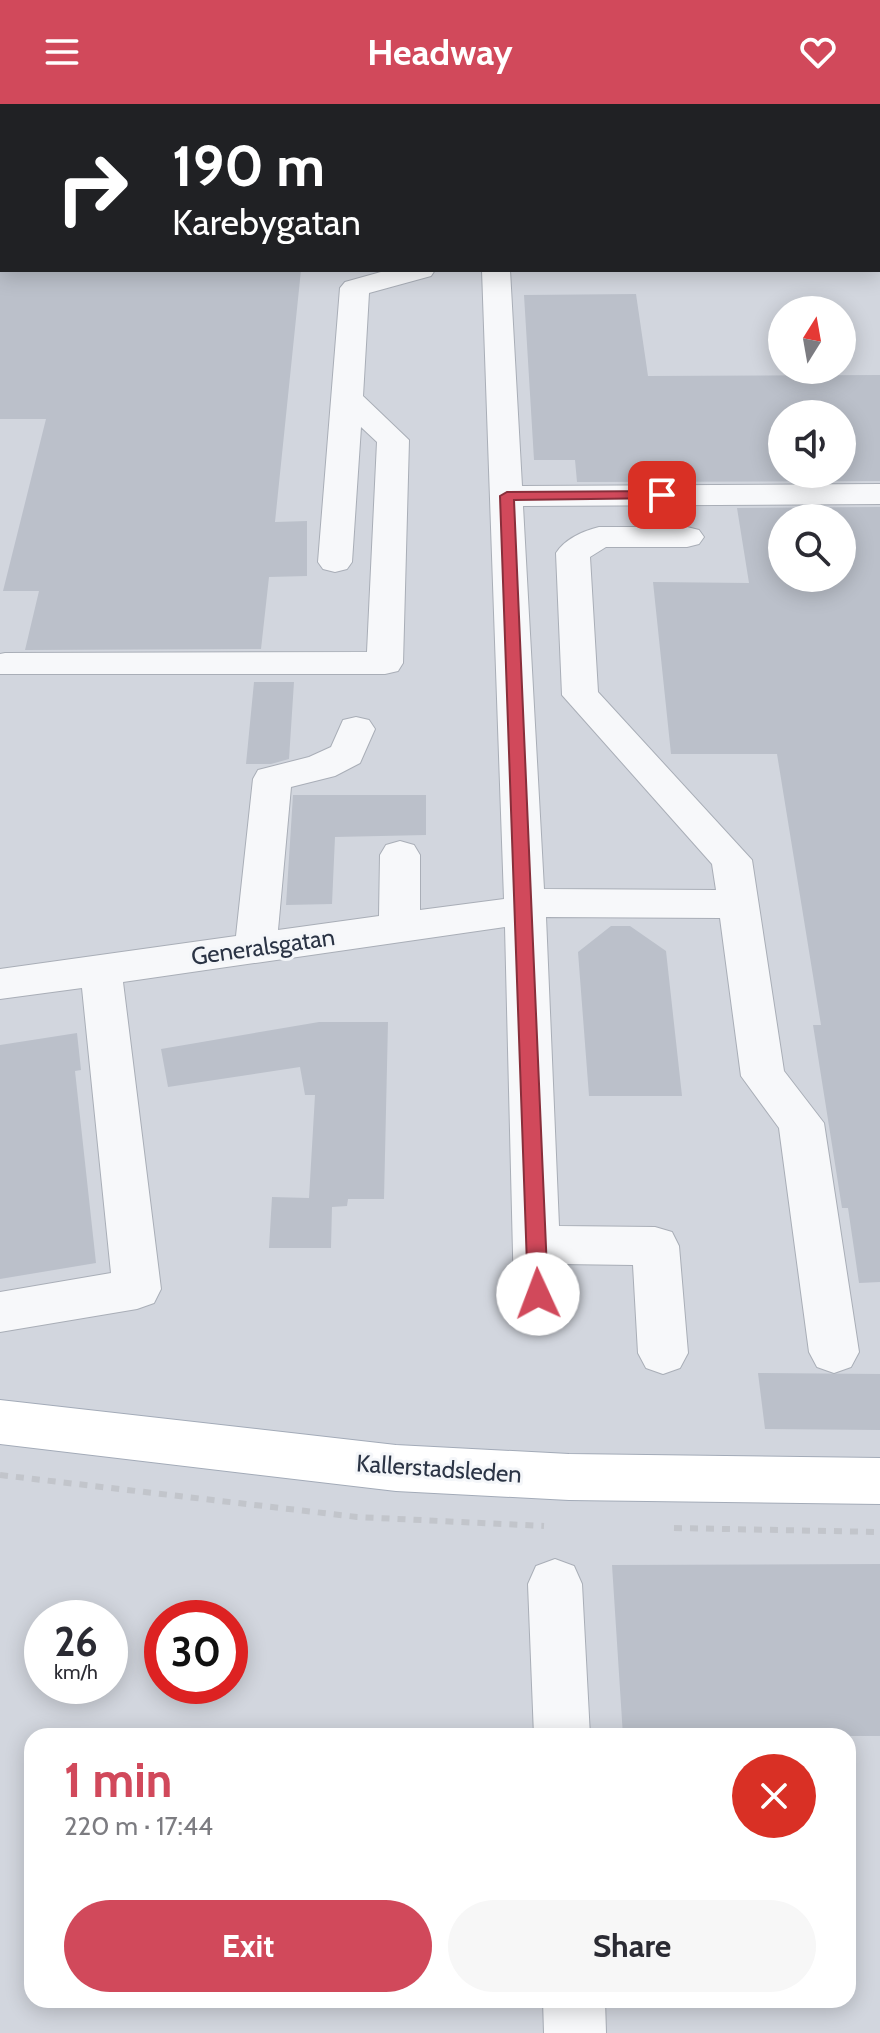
<!DOCTYPE html>
<html lang="en">
<head>
<meta charset="utf-8">
<style>
  :root { --surface:#fff; --page:#f7f7f7; --text:#2b2b33; --muted:#7c7c81; --accent:#d1495b }
  body { margin:0; font-family:Cabin,sans-serif; background:var(--page); color:var(--text); height:100vh; display:flex; flex-direction:column; font-size:30px; white-space:nowrap }
  * { box-sizing:border-box; margin:0 }
  p { font-size:26px; color:var(--muted) }
  .icon { flex:none; width:44px; height:44px; fill:none; stroke:currentColor; stroke-width:2; stroke-linecap:round; stroke-linejoin:round }
  .map { position:relative; flex:1; overflow:hidden }
  .panel { position:absolute; left:24px; top:1624px; width:832px; height:280px; display:flex; flex-direction:column; background:var(--surface); border-radius:24px; box-shadow:0 4px 20px #0003 }
  .panel>* { flex:none }
  .banner { position:absolute; left:0px; top:0px; width:880px; height:168px; box-shadow:0 4px 20px #0003; background:#202124; color:#fff; overflow:hidden }
  .needle { width:52px; rotate:11deg }
  .fabs { position:absolute; left:768px; top:192px; display:grid; gap:16px }
  .fabs a { display:grid; place-items:center; width:88px; height:88px; border-radius:50%; background:var(--surface); box-shadow:0 4px 20px #0003; font-size:40px }
  .speed { position:absolute; left:24px; top:1496px; display:flex; gap:16px; font-size:40px; font-weight:700; text-align:center }
  .speed>* { display:grid; place-content:center; width:104px; height:104px; border-radius:50%; background:var(--surface); box-shadow:0 4px 20px #0003; line-height:1 }
  .speed small { font-size:20px; font-weight:400 }
  .speed .limit { border:12px solid #d22; background:#fff; color:#111 }
  .pin { position:absolute; display:grid; place-items:center; width:68px; height:68px; color:#fff; margin:-34px; border-radius:16px; box-shadow:0 4px 12px #0006 }
  .me { position:absolute; width:88px; margin:-44px; rotate:358deg; stroke-linejoin:round; filter:drop-shadow(0 0 6px #0008) }
  .turn { display:flex; align-items:center; gap:28px; height:168px; padding:0 40px; font-size:36px }
  .turn .icon { width:104px; height:104px; stroke-width:2.5 }
  .turn b { display:block; font-size:56px; line-height:68px }
  .round { display:grid; place-items:center; flex:none; width:84px; height:84px; border-radius:42px; background:var(--page) }
  .headline { display:flex; align-items:center; justify-content:space-between; height:136px; padding:0 40px }
  h1 { font-size:48px; font-weight:700; line-height:60px; color:var(--accent) }
  .primary-button { display:flex; gap:16px; margin-top:auto; padding:16px 40px }
  .primary-button a { flex:1; height:92px; border-radius:48px; background:var(--accent); color:#fff; font-size:32px; font-weight:700; line-height:92px; text-align:center }
  .primary-button a+a { background:var(--page); color:var(--text) }
  header { display:flex; justify-content:space-between; align-items:center; height:104px; padding:0 40px; background:var(--accent); color:#fff; font-size:36px; font-weight:700 }
  .map>svg:first-child { display:block }
  .built { fill:#d2d6de; fill-rule:evenodd }
  .building { fill:#bbc0ca; fill-rule:evenodd }
  .lines { fill:none; stroke-linecap:round; stroke-linejoin:round }
  .minor-casing { stroke:#a9aeb7; stroke-width:2 }
  .major-casing { stroke:#a3abb8; stroke-width:2 }
  .path { stroke:#c2c5cb; stroke-width:6; stroke-dasharray:8 8; stroke-linecap:butt }
  .minor { fill:#f7f8fa; fill-rule:evenodd }
  .major { fill:#fff; fill-rule:evenodd }
  .route { fill:#d1495b; stroke:#882f3b; stroke-width:2 }
  .labels { text-anchor:middle; stroke-width:6; stroke-linejoin:round; paint-order:stroke }
  .street-label { font-size:24px; fill:#2b3445; stroke:#f4f6f9 }
</style>
</head>
<body>
<header><svg class="icon" aria-label="menu" viewBox="0 0 24 24"><path d="M4 6h16M4 12h16M4 18h16"/></svg>Headway<svg class="icon" aria-label="heart" viewBox="0 0 24 24"><path d="M12 20l-8-8c-3-5 5-10 8-4 3-6 11-1 8 4z"/></svg></header>
<div class="map">
<svg width="880" height="1929" viewBox="0 0 880 1929">
  <rect width="100%" height="100%" fill="#e4e7ec"/>
  <path class="built" d="M65,0H530L58,2Z
    M0,25L2,166H878L880,103V1929H0ZM782,206H842V266H782ZM782,310H842V370H782ZM782,414H842V474H782ZM42,1514H110V1582H42ZM162,1514H230V1582H162ZM32,1632H848V1896H32Z"/>
  <path class="building" d="M0,166H301L275,418L307,417V472L269,473L261,545L25,546L39,487H3L46,315H0Z
    M636,190L648,272L880,271V377L577,378L575,356H534L524,191ZM782,310H842V370H782Z
    M880,403V1178L859,1179L848,1104H842L813,921H821L777,650H671L653,478L749,479L737,404ZM782,414H842V474H782Z
    M254,578H294L289,655L271,660H246Z
    M293,691H426V731L335,733L332,800L286,801Z
    M611,822H630L666,847L682,992H589L578,848Z
    M319,918H388L384,1095H348L347,1102L332,1103L331,1144H269L272,1093L309,1094L315,991H305L300,963L168,983L161,945Z
    M77,929L81,966L75,967L96,1159L0,1175V941Z
    M758,1269L880,1270V1326L765,1325Z
    M880,1460V1632H623L612,1461Z"/>
  <g class="lines">
    <g class="minor-casing">
      <path id="minor" d="M119,0H145L118,2Z
        M382,0H408V2H382Z
        M537,0H563L536,2Z
        M0,79H2V95H0Z
        M878,87H880V103H878Z
        M388,166H435L431,172L369,189L363,292L409,336L403,559L398,567L385,570H0V550L5,549L367,548L377,338L361,323L352,458L347,465L335,468L323,465L318,458L340,184L345,178Z
        M482,166H510L522,382L880,380V400L523,402L544,785L716,786L712,760L562,591L556,449C565,435 583,427 599,423H687L699,426L704,433L699,440L687,443H606L590,453L598,588L752,756L784,967L824,1019L859,1248L851,1263L834,1269L817,1263L809,1248L779,1024L741,972L720,814L546,813L559,1122L655,1123L672,1128L679,1142L688,1249L680,1264L663,1270L646,1264L638,1249L633,1161L561,1160L562,1190L555,1204L538,1210L521,1204L514,1190L505,823L123,878L161,1185L154,1199L137,1205L0,1228V1188L111,1169L82,884L0,895V865L236,832L253,675L258,666L309,653L331,643L343,616L356,613L369,616L375,625L360,659L335,672L291,683L278,826L379,812L380,751L386,741L400,737L414,741L420,751V806L504,795Z
        M555,1455L574,1462L582,1480L590,1632H534L528,1480L536,1462Z
        M543,1896H605L606,1929H544Z"/>
    </g>
    <g class="major-casing">
      <path id="major" d="M0,1296L396,1341L569,1350L880,1354V1400L569,1396L396,1387L0,1340Z"/>
    </g>
    <path class="path" d="M0,1371L357,1413L544,1422
      M674,1424L880,1428"/>
    <use href="#minor" class="minor"/>
    <use href="#major" class="major"/>
  </g>
  <path class="route" d="M662,387L669,391L667,394L514,396L548,1190L545,1196L538,1198L531,1196L528,1190L500,392L507,388Z"/>
  <g class="labels">
    <g class="street-label">
      <text transform="translate(263 843) rotate(-8)" y="8">Generalsgatan</text>
      <text transform="translate(439 1365) rotate(4)" y="8">Kallerstadsleden</text>
    </g>
  </g>
</svg>
<div class="fabs">
<a><svg class="needle" viewBox="-14 -14 28 28"><path d="M0-13l5 13h-10z" fill="#e53935"/><path d="M0 13l5-13h-10z" fill="#7c7c81"/></svg></a>
<a><svg class="icon" aria-label="sound" viewBox="0 0 24 24"><path d="M4 9h4l5-4v14l-5-4H4zM17 9q2 3 0 6"/></svg></a>
<a><svg class="icon" aria-label="search" viewBox="0 0 24 24"><circle cx="10" cy="10" r="6"/><path d="M15 15l6 6"/></svg></a>
</div>
<div class="speed"><div>26<small>km/h</small></div><div class="limit">30</div></div>
<div class="pin" style="left:662px;top:391px;background:#d93025"><svg class="icon" aria-label="arrive" viewBox="0 0 24 24"><path d="M6 21V4h12l-3 4 3 4H6"/></svg></div>
<svg class="me" style="left:538px;top:1190px" viewBox="-20 -20 40 40"><circle r="19" fill="#fff"/><path d="M0-13L10 11 0 6-10 11z" fill="#d1495b"/></svg>
<div class="banner">
<div class="turn"><svg class="icon" aria-label="right" viewBox="0 0 24 24"><path d="M7 20v-9h11M14 6l5 5-5 5"/></svg><div><b>190 m</b>Karebygatan</div></div>
</div>
<section class="panel">
<div class="headline"><div><h1>1 min</h1><p>220 m · 17:44</p></div><a class="round" style="background:#d93025;color:#fff"><svg class="icon" aria-label="close" viewBox="0 0 24 24"><path d="M6 6l12 12M18 6L6 18"/></svg></a></div>
<div class="primary-button"><a>Exit</a><a>Share</a></div>
</section>
</div>
</body>
</html>
